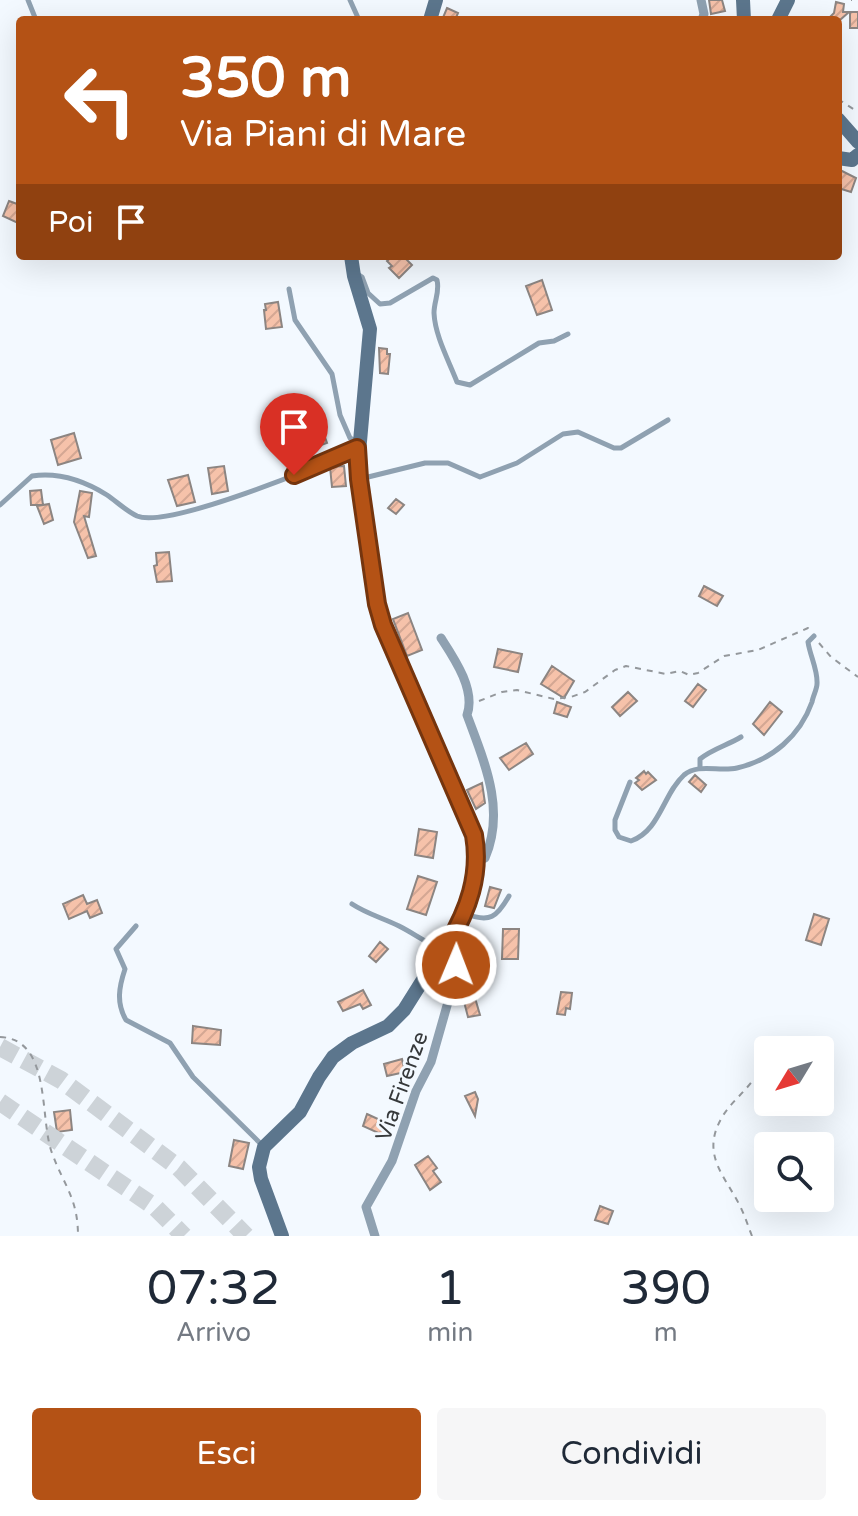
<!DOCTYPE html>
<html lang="it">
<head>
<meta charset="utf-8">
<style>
  :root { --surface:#fff; --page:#f6f6f7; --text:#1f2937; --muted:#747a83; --accent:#b45215 }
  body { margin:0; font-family:"Varela Round",sans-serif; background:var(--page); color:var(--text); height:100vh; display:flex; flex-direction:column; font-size:30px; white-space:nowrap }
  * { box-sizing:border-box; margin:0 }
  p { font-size:26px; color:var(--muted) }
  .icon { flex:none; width:44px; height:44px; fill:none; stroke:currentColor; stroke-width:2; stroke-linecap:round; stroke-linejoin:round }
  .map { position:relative; height:1236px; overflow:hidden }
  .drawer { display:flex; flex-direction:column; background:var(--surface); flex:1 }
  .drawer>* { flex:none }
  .top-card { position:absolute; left:16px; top:16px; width:826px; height:244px; border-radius:8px; box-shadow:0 8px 32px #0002; background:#b45215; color:#fff; overflow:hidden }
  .needle { width:52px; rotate:232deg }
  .tools { position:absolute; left:754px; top:1036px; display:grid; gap:16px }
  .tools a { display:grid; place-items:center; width:80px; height:80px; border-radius:8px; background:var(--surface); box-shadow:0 8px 32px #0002; font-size:40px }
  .pin { position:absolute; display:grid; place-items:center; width:68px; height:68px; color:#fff; margin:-82px -34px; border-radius:50% 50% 50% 0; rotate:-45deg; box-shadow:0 0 8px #0007 }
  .pin .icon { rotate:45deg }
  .me { position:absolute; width:88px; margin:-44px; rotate:1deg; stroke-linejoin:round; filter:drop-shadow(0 0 6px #0008) }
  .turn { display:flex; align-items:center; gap:28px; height:168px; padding:0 32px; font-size:36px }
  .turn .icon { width:104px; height:104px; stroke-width:2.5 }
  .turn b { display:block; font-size:56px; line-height:68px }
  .then { display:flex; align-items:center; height:76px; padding:0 32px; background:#0003; gap:16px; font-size:30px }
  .eta { display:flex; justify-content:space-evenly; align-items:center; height:136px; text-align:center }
  .eta b { font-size:48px; font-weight:600; line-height:56px }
  .button { display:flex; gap:16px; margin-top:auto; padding:16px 32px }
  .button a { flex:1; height:92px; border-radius:8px; background:var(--accent); color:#fff; font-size:32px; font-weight:600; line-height:92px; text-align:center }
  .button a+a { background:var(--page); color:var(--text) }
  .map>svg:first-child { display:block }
  .building { fill:url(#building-hatch); stroke:#8c8582; stroke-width:2 }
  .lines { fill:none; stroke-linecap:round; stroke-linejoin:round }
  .highway-tunnel { stroke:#cdd3d8; stroke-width:18; stroke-dasharray:18 9; stroke-linecap:butt }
  .path { stroke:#94989c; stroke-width:2; stroke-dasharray:6 6; stroke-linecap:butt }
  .lane { stroke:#8fa1b1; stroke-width:5 }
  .street { stroke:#8fa1b1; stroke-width:9 }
  .secondary { stroke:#5c768d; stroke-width:14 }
  .route-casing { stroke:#75350e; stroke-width:20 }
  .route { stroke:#b45215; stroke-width:14 }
  .labels { text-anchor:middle; stroke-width:6; stroke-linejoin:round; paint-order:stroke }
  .street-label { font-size:22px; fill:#36393b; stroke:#f3f9ff }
</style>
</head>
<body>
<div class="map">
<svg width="858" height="1236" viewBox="0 0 858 1236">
  <defs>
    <pattern id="building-hatch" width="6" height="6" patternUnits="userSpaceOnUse" patternTransform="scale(2)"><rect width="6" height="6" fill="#f6c2aa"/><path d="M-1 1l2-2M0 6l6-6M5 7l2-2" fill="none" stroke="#d4a793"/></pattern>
  </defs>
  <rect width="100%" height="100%" fill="#f3f9ff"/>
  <path class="building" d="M709,0H722L725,11L711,14Z
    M836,2L844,4L843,12H849L840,20H827L834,13Z
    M447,8L458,13L455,20H442Z
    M850,12H858V28H850Z
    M838,169L856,178L851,192L838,188Z
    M9,201L20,205V224L3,216Z
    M392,256H403L412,265L399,278L389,268L392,266L387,261Z
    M542,280L552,310L537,315L526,286Z
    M278,302L282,327L266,329L264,310H266L265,304Z
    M379,348L387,349V354H390L388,374L380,373Z
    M321,426L327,443L313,448L307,430Z
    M74,433L81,458L58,465L51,440Z
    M224,466L228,491L212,494L208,468Z
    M344,466L346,486L332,487L330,467Z
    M188,475L195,502L177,506L168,480Z
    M41,490L43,505H31L30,491Z
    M80,491L92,493L89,517L84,516L96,556L88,558L74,522Z
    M396,499L404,505L396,514L388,508Z
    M49,504L53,520L44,524L37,506Z
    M169,552L172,581L157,582L154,566L157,565L156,553Z
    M704,586L723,596L717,606L699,596Z
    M408,613L422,650L407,656L393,619Z
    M498,649L522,654L518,672L494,667Z
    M552,666L574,681L564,698L541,684Z
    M698,684L706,690L693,707L685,701Z
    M628,692L637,701L620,716L612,707Z
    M557,702L571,707L567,717L554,713Z
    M770,702L782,712L764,735L753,724Z
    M526,743L533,754L509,770L500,758Z
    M644,771L646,774L648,772L656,780L642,790L635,783L639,780L636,778Z
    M695,775L706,785L701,792L689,782Z
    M482,783L485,803L476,809L467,790Z
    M419,829L437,832L433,858L415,855Z
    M418,876L437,882L426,915L407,909Z
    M490,887L501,890L494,908L485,906Z
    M83,895L87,904L97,900L102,913L90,918L87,911L69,919L63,904Z
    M814,914L829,919L821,945L806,940Z
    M503,929H519L518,959H502Z
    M380,942L388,949L376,962L369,956Z
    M446,962L448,966L446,982L437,977Z
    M363,990L371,1005L363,1009L360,1004L343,1011L338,1002Z
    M473,991L480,1015L468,1017L462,994Z
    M561,992L572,993L570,1009L566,1008L565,1015L557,1014Z
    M193,1026L221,1030L220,1045L192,1043Z
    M402,1059L405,1072L387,1076L384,1064Z
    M475,1092L478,1099L475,1116L465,1096Z
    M70,1110L72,1130L57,1132L54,1112Z
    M367,1114L391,1125L387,1137L363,1126Z
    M234,1140L249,1143L243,1169L229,1166Z
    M428,1156L437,1168L433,1171L441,1182L430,1190L415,1165Z
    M600,1206L613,1211L608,1224L595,1220Z"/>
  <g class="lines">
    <path class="highway-tunnel" d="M0,1047L61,1080L179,1168L246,1236
      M0,1102L155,1207L184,1236"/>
    <path class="path" d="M851,0H852
      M838,99L858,112
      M819,643L831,657L858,677
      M479,701L502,692L517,690L554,699L571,697L585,692L615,670L626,666L666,674L680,671L689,675L698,673L724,656L758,650L808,628L810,631
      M0,1037C52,1039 39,1118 52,1153C64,1186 78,1198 78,1236
      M752,1236C748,1226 745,1216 740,1206C725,1176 701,1155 721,1119C729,1104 743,1094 753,1080"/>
    <path class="lane" d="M28,0L36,20
      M350,0L359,20
      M359,275L362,277L368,293L380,304L390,303L433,278L437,280C440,292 434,301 434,313C435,336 449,361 457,382L470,385L539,343L554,341L568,334
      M289,289L295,320L332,374L340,415L350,438L356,441
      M360,479L425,463H448L480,477L517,463L563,434L578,432L614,448H621L668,420
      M0,505L32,476C59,472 83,480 107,495C116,501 126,511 137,516C169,529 321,465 357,449
      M700,767V759C712,749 728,745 741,737
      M630,782L615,820V830L619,837L631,841C660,831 663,794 684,775C698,763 719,772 737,768C772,760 800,736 812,702C813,696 817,689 817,684C818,670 810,656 808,642L814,636
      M352,904C367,914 383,918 399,926C413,933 425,942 439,948
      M466,914C490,923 497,917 509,896
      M136,926L116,949L125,969C119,987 116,1003 126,1020L170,1043L193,1077L262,1145"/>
    <path class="street" d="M701,0L704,14L702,20
      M441,638C454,658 476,690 467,715C484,761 506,809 485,858L477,861
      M375,1236L366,1207L392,1161L416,1091L431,1062L454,981L456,965L448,944"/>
    <path class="secondary" d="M743,0L744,20
      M430,20L436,0
      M778,20L788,0
      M838,119L858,142
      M838,158L852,160L858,155
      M282,1236L261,1179L259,1167L264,1147L300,1112L319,1077L333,1057L352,1043L388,1026L404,1010L465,913L477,861L471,823L391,645L377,604L358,464L370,329L354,276L351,256"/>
  </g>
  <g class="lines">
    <g class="route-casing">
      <path id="route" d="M294,475L357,448L359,479L377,604L383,625L474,835C481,875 468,910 448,944L456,965"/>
    </g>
    <use href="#route" class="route"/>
  </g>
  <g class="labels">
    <g class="street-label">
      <text transform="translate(401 1086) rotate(-70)" y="8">Via Firenze</text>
    </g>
  </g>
</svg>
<div class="tools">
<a><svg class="needle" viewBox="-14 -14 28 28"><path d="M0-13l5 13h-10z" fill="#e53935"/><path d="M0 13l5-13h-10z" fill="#747a83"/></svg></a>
<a><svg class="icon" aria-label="search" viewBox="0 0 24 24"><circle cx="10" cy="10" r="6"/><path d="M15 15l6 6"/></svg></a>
</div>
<div class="pin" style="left:294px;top:475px;background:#d93025"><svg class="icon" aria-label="arrive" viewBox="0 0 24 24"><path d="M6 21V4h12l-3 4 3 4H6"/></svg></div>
<svg class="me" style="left:456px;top:965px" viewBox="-20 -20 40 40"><circle r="17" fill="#b45215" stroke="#fff" stroke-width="3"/><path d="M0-11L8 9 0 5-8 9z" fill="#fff"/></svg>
<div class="top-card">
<div class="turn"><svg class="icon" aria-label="left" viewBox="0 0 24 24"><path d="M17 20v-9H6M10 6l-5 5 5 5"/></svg><div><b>350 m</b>Via Piani di Mare</div></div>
<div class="then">Poi<svg class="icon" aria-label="arrive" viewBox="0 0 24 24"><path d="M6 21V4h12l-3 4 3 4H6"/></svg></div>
</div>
</div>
<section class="drawer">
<div class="eta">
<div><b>07:32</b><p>Arrivo</p></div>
<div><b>1</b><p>min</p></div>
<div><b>390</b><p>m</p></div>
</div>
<div class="button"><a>Esci</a><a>Condividi</a></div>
</section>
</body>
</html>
